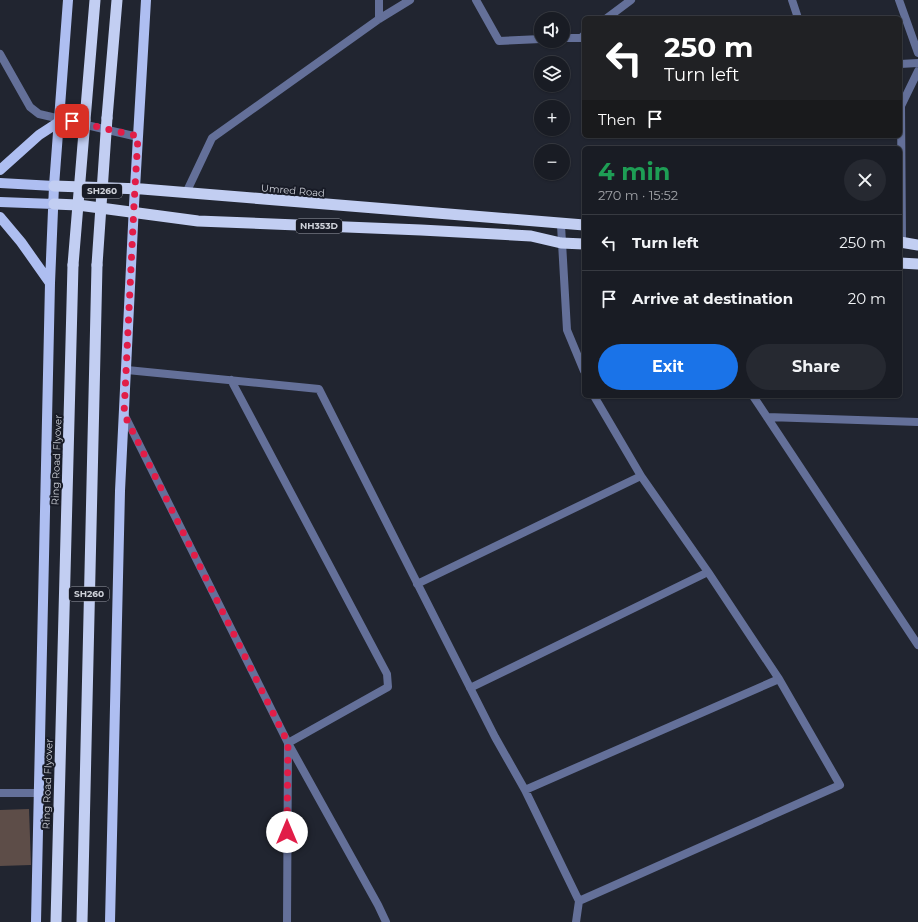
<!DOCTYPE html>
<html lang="en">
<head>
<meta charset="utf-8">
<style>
  :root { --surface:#191c24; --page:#262931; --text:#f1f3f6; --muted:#9fa1a6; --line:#373a41; --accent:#1a73e8 }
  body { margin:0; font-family:Montserrat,sans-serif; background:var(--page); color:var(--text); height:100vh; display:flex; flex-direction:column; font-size:15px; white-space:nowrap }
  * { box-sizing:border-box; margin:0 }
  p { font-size:13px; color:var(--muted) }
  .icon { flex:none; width:22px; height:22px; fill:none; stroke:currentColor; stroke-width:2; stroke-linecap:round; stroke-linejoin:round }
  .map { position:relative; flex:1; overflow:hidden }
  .sheet { position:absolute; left:582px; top:146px; width:320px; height:252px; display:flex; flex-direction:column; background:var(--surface); border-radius:6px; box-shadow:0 1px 3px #0004,0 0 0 1px var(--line) }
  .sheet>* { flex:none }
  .hud { position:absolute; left:582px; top:16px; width:320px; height:122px; border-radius:6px; box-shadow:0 1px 3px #0004,0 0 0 1px var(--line); background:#202124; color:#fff; overflow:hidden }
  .tools { position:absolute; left:534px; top:12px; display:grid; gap:8px }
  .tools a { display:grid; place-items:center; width:36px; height:36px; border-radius:50%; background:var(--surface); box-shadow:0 1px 3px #0004,0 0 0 1px var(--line); font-size:20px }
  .pin { position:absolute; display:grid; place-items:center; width:34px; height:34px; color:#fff; margin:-17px; border-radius:8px; box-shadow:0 2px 6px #0006 }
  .me { position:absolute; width:44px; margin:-22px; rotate:0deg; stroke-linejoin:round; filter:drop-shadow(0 0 3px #0008) }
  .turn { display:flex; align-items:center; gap:14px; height:84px; padding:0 16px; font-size:18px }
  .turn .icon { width:52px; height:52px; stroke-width:2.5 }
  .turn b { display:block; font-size:28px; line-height:34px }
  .then { display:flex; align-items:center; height:38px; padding:0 16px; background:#0003; gap:8px; font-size:15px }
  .round { display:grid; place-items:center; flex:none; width:42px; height:42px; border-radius:21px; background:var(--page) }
  .overview { display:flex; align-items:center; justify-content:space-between; height:68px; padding:0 16px }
  h1 { font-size:24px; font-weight:700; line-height:30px; color:#1e9e55 }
  .action { display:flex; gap:8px; margin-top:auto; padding:8px 16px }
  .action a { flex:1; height:46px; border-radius:24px; background:var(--accent); color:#fff; font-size:16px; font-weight:700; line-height:46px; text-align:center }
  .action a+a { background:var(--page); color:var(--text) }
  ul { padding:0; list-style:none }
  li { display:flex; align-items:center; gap:12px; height:56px; padding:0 16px; border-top:1px solid var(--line) }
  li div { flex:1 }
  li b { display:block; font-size:15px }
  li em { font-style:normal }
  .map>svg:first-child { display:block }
  .building { fill:#5d4d48 }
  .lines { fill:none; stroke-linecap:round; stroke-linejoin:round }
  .minor { stroke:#647099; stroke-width:8 }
  .primary { stroke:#aebef1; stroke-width:10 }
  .trunk { stroke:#c2cef2; stroke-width:11 }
  .trunk-bridge { stroke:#c2cef2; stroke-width:11 }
  .route { stroke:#e11d48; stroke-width:7; stroke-dasharray:0 12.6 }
  .labels { text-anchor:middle; stroke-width:4; stroke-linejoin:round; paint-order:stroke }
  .shield { fill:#181b26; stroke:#979aa3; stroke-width:1 }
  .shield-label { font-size:9px; font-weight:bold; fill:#ced1d9 }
  .street-label { font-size:10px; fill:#ced1d9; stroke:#181b26 }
</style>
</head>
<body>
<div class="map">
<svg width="918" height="922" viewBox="0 0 918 922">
  <rect width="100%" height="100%" fill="#212530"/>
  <path class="building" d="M29,809L31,865L0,866V810Z"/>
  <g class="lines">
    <path class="minor" d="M476,0L499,41L541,39
      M792,0L798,18
      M899,0L918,53
      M607,18L631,0
      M379,19V0
      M563,38H581L584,35
      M0,54L30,107L39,114L138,137
      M900,64L918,63
      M186,193L212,138L379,19L410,0
      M561,225L567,330L584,371
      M902,242L901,106L918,71
      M127,370L319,389L495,737L525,790L579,901L576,922
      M231,380L387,674L388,687L288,743L287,922
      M753,396L918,645
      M124,414L288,743L378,905L386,922
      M767,417L918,422
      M417,584L641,476
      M470,688L708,572
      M525,790L779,679
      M0,793H39
      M579,901L840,785L779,679L708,572L641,476L594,396"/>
    <path class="primary" d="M0,170L39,135L59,122
      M0,183L54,186
      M0,202L54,204
      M0,217L21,242L50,283
      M36,922L50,283L54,186L68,0
      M110,922L120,491L134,205L146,0"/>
    <path class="trunk" d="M107,118L117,0
      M85,120L95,0
      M54,186L142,189L584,225
      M54,204L78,205L198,221L421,230L531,236L561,243L584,244
      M900,242L918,245
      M900,263L918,264
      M56,922L73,265
      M82,922L97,265"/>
    <path class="trunk-bridge" d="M73,265L85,120
      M97,265L107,118"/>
  </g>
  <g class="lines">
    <path class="route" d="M72,121L138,136L134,205L124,414L288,743L287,832"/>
  </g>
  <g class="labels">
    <g class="shield">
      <rect x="82" y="184" width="40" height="14" rx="3"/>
      <rect x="296" y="219" width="46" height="14" rx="3"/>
      <rect x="69" y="587" width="40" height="14" rx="3"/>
    </g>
    <g class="shield-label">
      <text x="102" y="194">SH260</text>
      <text x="319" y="229">NH353D</text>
      <text x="89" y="597">SH260</text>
    </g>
    <g class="street-label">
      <text transform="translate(293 190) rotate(5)" y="4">Umred Road</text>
      <text transform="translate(56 460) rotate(-88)" y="4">Ring Road Flyover</text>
      <text transform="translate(47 784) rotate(-88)" y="4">Ring Road Flyover</text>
    </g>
  </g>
</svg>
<div class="tools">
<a><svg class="icon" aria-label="sound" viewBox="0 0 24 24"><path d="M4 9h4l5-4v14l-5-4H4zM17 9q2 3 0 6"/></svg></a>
<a><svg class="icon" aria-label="layers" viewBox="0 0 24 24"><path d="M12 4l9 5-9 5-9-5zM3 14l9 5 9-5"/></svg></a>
<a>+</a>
<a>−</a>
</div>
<div class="pin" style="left:72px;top:121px;background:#d93025"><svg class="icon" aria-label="arrive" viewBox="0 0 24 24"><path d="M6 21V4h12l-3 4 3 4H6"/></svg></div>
<svg class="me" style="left:287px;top:832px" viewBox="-20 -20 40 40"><circle r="19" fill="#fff"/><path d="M0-13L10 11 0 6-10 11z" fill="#e11d48"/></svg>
<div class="hud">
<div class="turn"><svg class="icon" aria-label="left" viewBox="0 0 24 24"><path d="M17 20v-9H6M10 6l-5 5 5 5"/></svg><div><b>250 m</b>Turn left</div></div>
<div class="then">Then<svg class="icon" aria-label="arrive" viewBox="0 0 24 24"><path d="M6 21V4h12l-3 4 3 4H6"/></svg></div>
</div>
<section class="sheet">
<div class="overview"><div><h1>4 min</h1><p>270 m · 15:52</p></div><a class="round"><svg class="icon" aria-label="close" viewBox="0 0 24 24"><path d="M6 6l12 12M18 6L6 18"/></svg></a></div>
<ul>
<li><svg class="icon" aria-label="left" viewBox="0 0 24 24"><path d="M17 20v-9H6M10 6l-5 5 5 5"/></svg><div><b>Turn left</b></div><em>250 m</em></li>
<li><svg class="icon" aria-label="arrive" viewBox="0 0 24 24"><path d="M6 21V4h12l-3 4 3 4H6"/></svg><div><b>Arrive at destination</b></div><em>20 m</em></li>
</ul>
<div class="action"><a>Exit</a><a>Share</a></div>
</section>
</div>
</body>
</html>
